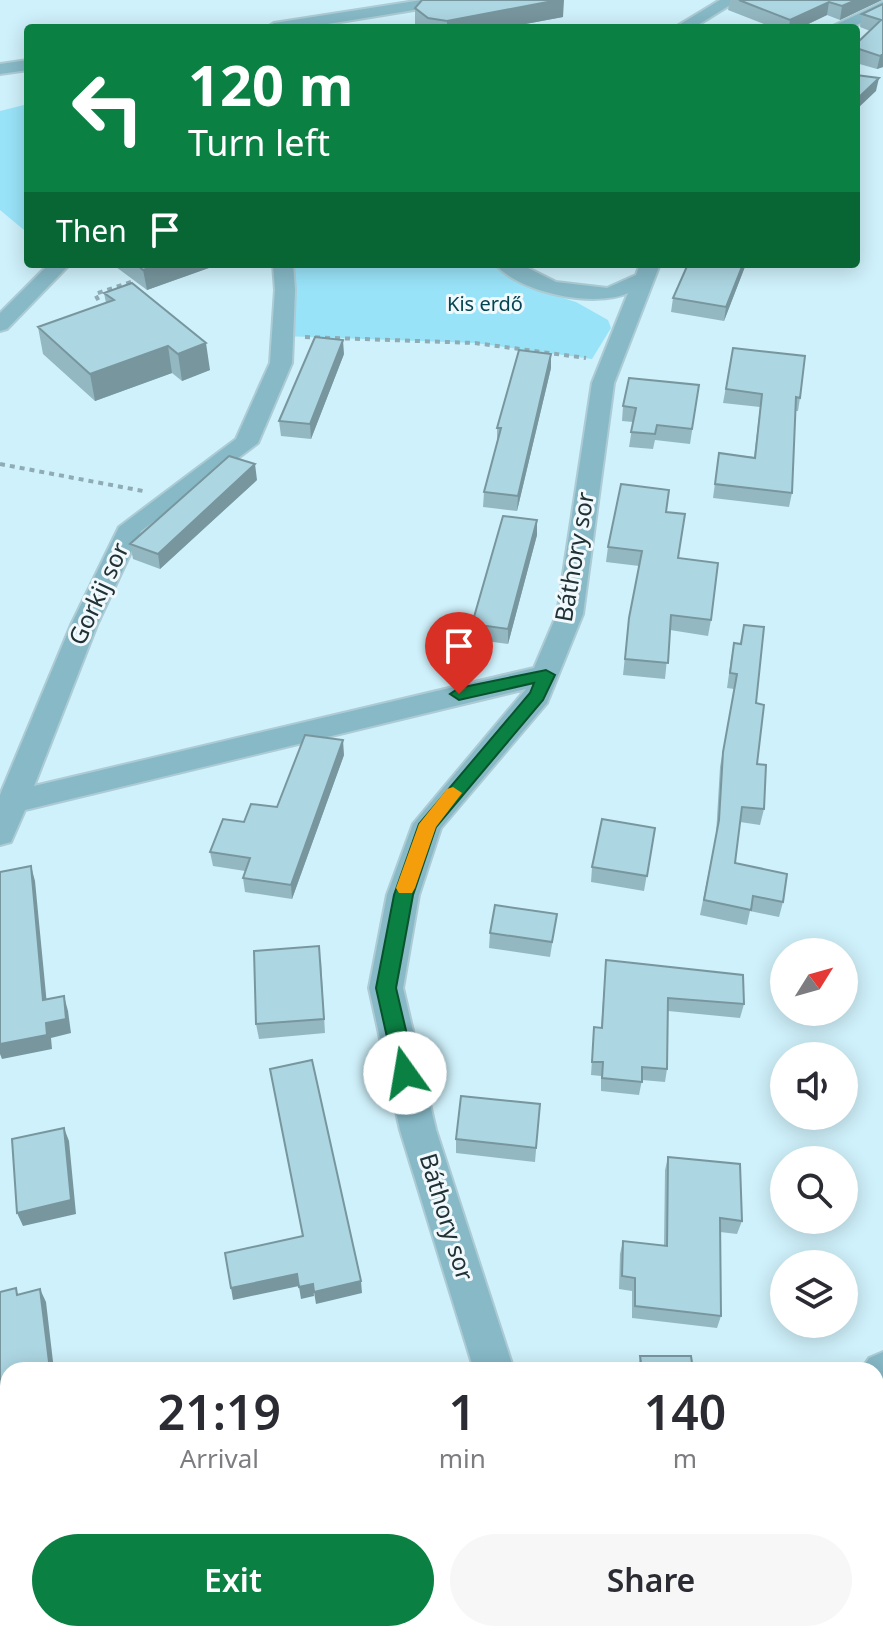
<!DOCTYPE html>
<html lang="en">
<head>
<meta charset="utf-8">
<style>
  :root { --surface:#fff; --page:#f7f7f7; --text:#2b2b33; --muted:#7c7c81; --accent:#0b8043 }
  body { margin:0; font-family:"Noto Sans",sans-serif; background:var(--page); color:var(--text); height:100vh; display:flex; flex-direction:column; font-size:30px; white-space:nowrap }
  * { box-sizing:border-box; margin:0 }
  p { font-size:26px; color:var(--muted) }
  .icon { flex:none; width:44px; height:44px; fill:none; stroke:currentColor; stroke-width:2; stroke-linecap:round; stroke-linejoin:round }
  .map { position:relative; flex:1; overflow:hidden }
  .sheet { position:absolute; left:0px; top:1362px; width:884px; height:280px; display:flex; flex-direction:column; background:var(--surface); border-radius:24px 24px 0 0; box-shadow:0 4px 20px #0003 }
  .sheet>* { flex:none }
  .top-card { position:absolute; left:24px; top:24px; width:836px; height:244px; border-radius:8px; box-shadow:0 4px 20px #0003; background:#0b8043; color:#fff; overflow:hidden }
  .needle { width:52px; rotate:53deg }
  .controls { position:absolute; left:770px; top:938px; display:grid; gap:16px }
  .controls a { display:grid; place-items:center; width:88px; height:88px; border-radius:50%; background:var(--surface); box-shadow:0 4px 20px #0003; font-size:40px }
  .pin { position:absolute; display:grid; place-items:center; width:68px; height:68px; color:#fff; margin:-82px -34px; border-radius:50% 50% 50% 0; rotate:-45deg; box-shadow:0 0 8px #0007 }
  .pin .icon { rotate:45deg }
  .me { position:absolute; width:88px; margin:-44px; rotate:347deg; stroke-linejoin:round; filter:drop-shadow(0 0 6px #0008) }
  .turn { display:flex; align-items:center; gap:28px; height:168px; padding:0 32px; font-size:36px }
  .turn .icon { width:104px; height:104px; stroke-width:2.5 }
  .turn b { display:block; font-size:56px; line-height:68px }
  .then { display:flex; align-items:center; height:76px; padding:0 32px; background:#0003; gap:16px; font-size:30px }
  .eta { display:flex; justify-content:space-evenly; align-items:center; height:136px; text-align:center }
  .eta b { font-size:48px; font-weight:600; line-height:56px }
  .cta { display:flex; gap:16px; margin-top:auto; padding:16px 32px }
  .cta a { flex:1; height:92px; border-radius:48px; background:var(--accent); color:#fff; font-size:32px; font-weight:600; line-height:92px; text-align:center }
  .cta a+a { background:var(--page); color:var(--text) }
  .map>svg:first-child { display:block }
  .green { fill:#99e3f8 }
  .lines { fill:none; stroke-linecap:round; stroke-linejoin:round }
  .street-casing { stroke:#accbd4; stroke-width:4 }
  .path { stroke:#8fabb3; stroke-width:4; stroke-dasharray:5 5; stroke-linecap:butt }
  .street { fill:#87b9c7; fill-rule:evenodd }
  .wall { fill:#94b8c2 }
  .shaded-wall { fill:#78969e }
  .building { fill:#acd6e2; stroke:#78969e; stroke-width:2 }
  .route { fill:#0b8043; stroke:#07532c; stroke-width:2 }
  .slow { fill:#f59e0b }
  .labels { text-anchor:middle; stroke-width:6; stroke-linejoin:round; paint-order:stroke }
  .far-park-label { font-size:20px; fill:#044451; stroke:#f1f9fc }
  .street-label { font-size:24px; fill:#213237; stroke:#f1f9fc }
</style>
</head>
<body>
<div class="map">
<svg width="883" height="1642" viewBox="0 0 883 1642">
  <rect width="100%" height="100%" fill="#cff1fb"/>
  <path class="green" d="M28,104V227L24,230L0,210V111Z
    M283,264H498L544,292L576,302L608,320L611,328L592,359L475,343L282,336Z"/>
  <g class="lines">
    <g class="street-casing">
      <path id="street" d="M422,0H458L451,4L303,28H266L274,23Z
        M720,0H738L693,28H674Z
        M883,2V13L850,28H829Z
        M28,60V70L0,74V64Z
        M49,264H70L7,329L0,331V313Z
        M273,264H293L295,290L292,363L258,443L141,531L97,625L34,786L534,668L557,614L592,383L628,293C594,308 520,293 495,264H520L556,282L607,288L636,275L640,264H660L614,383L583,614L547,703L441,828L419,895L403,988L436,1130L514,1370H474L400,1130L369,988L387,895L413,824L526,689L25,810L11,842L0,845V795L71,625L119,527L236,439L270,363L275,290Z
        M883,1352V1400L876,1403V1370H861L869,1358Z
        M8,1613V1634H298L295,1642H0V1614Z
        M570,1634H614L618,1642H572Z"/>
    </g>
    <path class="path" d="M103,309L95,294L134,281
      M305,337L475,343L586,358
      M0,464L143,491"/>
    <use href="#street" class="street"/>
  </g>
  <path class="wall" d="M730,0H882L840,20L827,15L800,28H774L728,10Z
    M883,4V67L877,69L856,63V44L870,31L860,27L862,14Z
    M415,8L563,17L504,28H418L415,26Z
    M112,264H220L147,290Z
    M746,264L724,321L671,312L673,298Z
    M104,293L210,370L182,381L172,373L95,401L43,354L38,327L106,303Z
    M733,348L800,398L798,411H795L792,493L789,507L713,498L719,453L754,457L760,407L723,403Z
    M344,354L311,439L281,436L279,421Z
    M551,368L517,511L483,507L484,492L497,442V428Z
    M699,385L690,444L655,440L653,449L629,447L633,422L622,421L623,406Z
    M257,480L160,569L133,559L130,544Z
    M666,512L678,558L711,620L708,636L670,630L665,679L623,675L629,618L639,566L606,562L608,547Z
    M537,520V535L508,644L471,639L472,624Z
    M744,625L756,703L757,764L764,809L760,825L740,822L735,863L783,902L779,917L750,911L747,925L700,915L716,835L720,767L734,689L727,688L731,659L734,643L740,644Z
    M344,755L292,899L245,892L243,878L245,871L213,866L210,852L244,822L277,807Z
    M655,828L644,891L591,882L592,867Z
    M557,914L550,957L489,948L490,933Z
    M321,960L325,1033L259,1039L256,1024Z
    M606,960L744,1004L740,1018L668,1011L667,1069L665,1082L642,1080L639,1095L601,1091V1076L591,1075L594,1027L601,1028Z
    M540,1104L535,1162L456,1153V1139Z
    M668,1157L742,1221L737,1234L720,1232L721,1316L717,1328L632,1318V1291L619,1289L620,1254L623,1241L664,1246L665,1170Z
    M640,1356L693,1370H638Z
    M876,1538H883V1620H876Z"/>
  <path class="shaded-wall" d="M558,0H564L563,17L504,28H447V21Z
    M856,0H882L840,20L842,6Z
    M829,2L827,15L800,28H789L790,20Z
    M883,54V67L877,69L880,56Z
    M879,78L876,91L856,110V100Z
    M160,264H220L147,290L143,270Z
    M743,264H746L724,321L726,307Z
    M343,340L344,354L311,439L310,424Z
    M206,343L210,370L182,381L178,354Z
    M168,346L172,373L95,401L90,374Z
    M551,354V368L517,511L518,496Z
    M255,464L257,480L160,569L158,554Z
    M537,520V535L508,644V629Z
    M343,740L344,755L292,899L291,885Z
    M31,866L35,881L48,1015L43,1000Z
    M64,996L68,1011L71,1033L51,1038L52,1049L2,1059L0,1054V1044L46,1023Z
    M64,1128L69,1141L76,1214L23,1226L17,1213Z
    M297,1274L299,1286L233,1300L231,1288Z
    M361,1281L362,1293L316,1304L314,1292Z
    M313,1284L314,1296L301,1299L299,1287Z
    M40,1289L46,1302L54,1370H49Z
    M8,1381V1404L0,1407V1393L3,1383Z"/>
  <path class="building" d="M422,0H558L447,21L428,18L415,8Z
    M739,0H856L842,6L829,2L790,20Z
    M883,4V54L880,56L856,48V44L881,20L862,14Z
    M531,25L551,28H535Z
    M856,75L879,78L856,100Z
    M136,264H160L143,270Z
    M688,264H743L726,307L673,298Z
    M132,283L206,343L178,354L168,346L90,374L38,327L114,300L104,293Z
    M315,337L343,340L310,424L279,421Z
    M733,348L805,356L800,398L796,397L792,493L715,484L719,453L755,458L762,394L726,389Z
    M519,350L551,354L518,496L484,492L501,428H497Z
    M629,378L699,385L692,429L657,425L655,434L631,432L636,408L623,406Z
    M229,456L255,464L158,554L130,544Z
    M621,484L669,490L666,512L685,514L678,558L718,563L711,620L671,615L668,663L625,659L629,618L642,551L608,547Z
    M503,516L537,520L508,629L472,624Z
    M744,625L764,627L756,703L764,705L757,764L766,765L764,809L742,807L735,863L787,874L783,902L753,896L751,910L704,900L719,820L723,752L737,674L730,673L734,643L741,644Z
    M305,735L343,740L291,885L243,878L250,858L210,852L223,819L244,822L251,804L277,807Z
    M602,819L655,828L647,876L592,867Z
    M31,866L43,1000L64,996L66,1019L46,1023L47,1035L0,1044V872Z
    M495,905L557,914L552,942L490,933Z
    M319,946L324,1019L256,1024L254,951Z
    M606,960L743,975L744,1004L668,998L667,1069L642,1067V1082L602,1078L603,1062H592L594,1027L602,1028Z
    M312,1060L361,1281L314,1292L313,1284L299,1287L297,1274L231,1288L225,1253L303,1236L270,1069Z
    M461,1096L540,1104L536,1148L456,1139Z
    M64,1128L71,1200L17,1213L12,1139Z
    M668,1157L740,1164L742,1221L720,1218L721,1316L635,1306V1278L622,1276L623,1241L667,1246Z
    M16,1288L17,1295L40,1289L50,1370H8V1381L3,1383L4,1392L0,1393V1292Z
    M640,1356H691L693,1370H642Z
    M876,1538H883V1611H876Z"/>
  <path class="route" d="M546,670L555,675L543,700L436,827L413,895L396,988L416,1073L413,1079L405,1082L398,1079L395,1073L376,988L394,895L419,824L530,693L534,683L459,700L450,694L459,688Z"/>
  <path class="slow" d="M453,787L462,793L436,827L415,888L412,893H399L396,888L419,824L447,789Z"/>
  <g class="labels">
    <g class="far-park-label">
      <text x="485" y="311">Kis erdő</text>
    </g>
    <g class="street-label">
      <text transform="translate(575 557) rotate(-80)" y="8">Báthory sor</text>
      <text transform="translate(99 594) rotate(-65)" y="8">Gorkij sor</text>
      <text transform="translate(446 1217) rotate(73)" y="8">Báthory sor</text>
    </g>
  </g>
</svg>
<div class="controls">
<a><svg class="needle" viewBox="-14 -14 28 28"><path d="M0-13l5 13h-10z" fill="#e53935"/><path d="M0 13l5-13h-10z" fill="#7c7c81"/></svg></a>
<a><svg class="icon" aria-label="sound" viewBox="0 0 24 24"><path d="M4 9h4l5-4v14l-5-4H4zM17 9q2 3 0 6"/></svg></a>
<a><svg class="icon" aria-label="search" viewBox="0 0 24 24"><circle cx="10" cy="10" r="6"/><path d="M15 15l6 6"/></svg></a>
<a><svg class="icon" aria-label="layers" viewBox="0 0 24 24"><path d="M12 4l9 5-9 5-9-5zM3 14l9 5 9-5"/></svg></a>
</div>
<div class="pin" style="left:459px;top:694px;background:#d93025"><svg class="icon" aria-label="arrive" viewBox="0 0 24 24"><path d="M6 21V4h12l-3 4 3 4H6"/></svg></div>
<svg class="me" style="left:405px;top:1073px" viewBox="-20 -20 40 40"><circle r="19" fill="#fff"/><path d="M0-13L10 11 0 6-10 11z" fill="#0b8043"/></svg>
<div class="top-card">
<div class="turn"><svg class="icon" aria-label="left" viewBox="0 0 24 24"><path d="M17 20v-9H6M10 6l-5 5 5 5"/></svg><div><b>120 m</b>Turn left</div></div>
<div class="then">Then<svg class="icon" aria-label="arrive" viewBox="0 0 24 24"><path d="M6 21V4h12l-3 4 3 4H6"/></svg></div>
</div>
<section class="sheet">
<div class="eta">
<div><b>21:19</b><p>Arrival</p></div>
<div><b>1</b><p>min</p></div>
<div><b>140</b><p>m</p></div>
</div>
<div class="cta"><a>Exit</a><a>Share</a></div>
</section>
</div>
</body>
</html>
